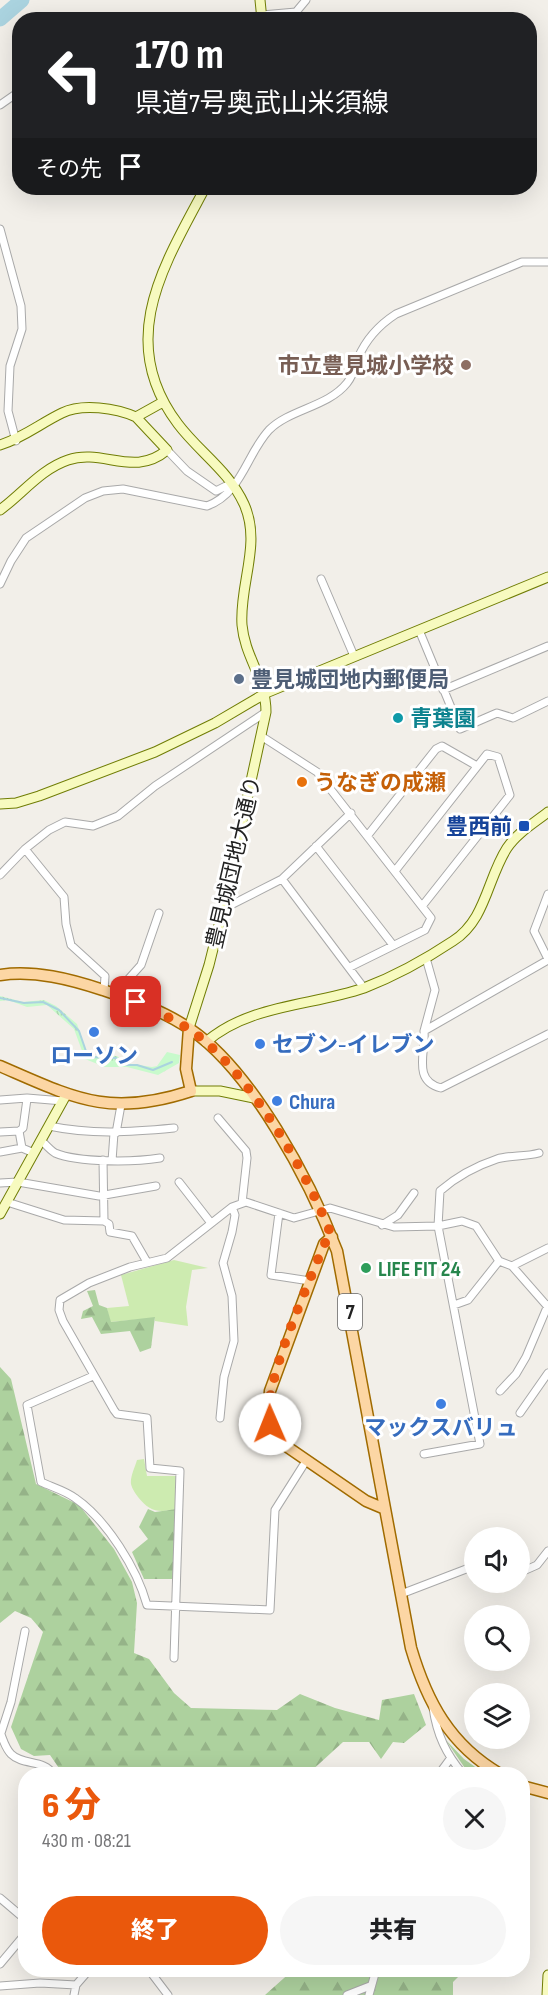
<!DOCTYPE html>
<html lang="ja">
<head>
<meta charset="utf-8">
<style>
  :root { --surface:#fff; --page:#f6f6f6; --text:#202124; --muted:#757577; --accent:#ea580c }
  body { margin:0; font-family:"Sofia Sans Condensed","Noto Sans JP",sans-serif; background:var(--page); color:var(--text); height:100vh; display:flex; flex-direction:column; font-size:22px; white-space:nowrap }
  * { box-sizing:border-box; margin:0 }
  p { font-size:20px; color:var(--muted) }
  .icon { flex:none; width:33px; height:33px; fill:none; stroke:currentColor; stroke-width:2; stroke-linecap:round; stroke-linejoin:round }
  .map { position:relative; flex:1; overflow:hidden }
  .drawer { position:absolute; left:18px; top:1767px; width:512px; height:210px; display:flex; flex-direction:column; background:var(--surface); border-radius:24px; box-shadow:0 6px 24px #0002 }
  .drawer>* { flex:none }
  .guide { position:absolute; left:12px; top:12px; width:525px; height:183px; border-radius:24px; box-shadow:0 6px 24px #0002; background:#202124; color:#fff; overflow:hidden }
  .fabs { position:absolute; left:464px; top:1527px; display:grid; gap:12px }
  .fabs a { display:grid; place-items:center; width:66px; height:66px; border-radius:50%; background:var(--surface); box-shadow:0 6px 24px #0002; font-size:30px }
  .pin { position:absolute; display:grid; place-items:center; width:51px; height:51px; color:#fff; margin:-26px; border-radius:12px; box-shadow:0 3px 9px #0006 }
  .me { position:absolute; width:66px; margin:-33px; rotate:359deg; stroke-linejoin:round; filter:drop-shadow(0 0 4px #0008) }
  .turn { display:flex; align-items:center; gap:21px; height:126px; padding:0 24px; font-size:27px }
  .turn .icon { width:78px; height:78px; stroke-width:2.5 }
  .turn b { display:block; font-size:42px; line-height:51px }
  .then { display:flex; align-items:center; height:57px; padding:0 24px; background:#0003; gap:12px; font-size:22px }
  .round { display:grid; place-items:center; flex:none; width:63px; height:63px; border-radius:32px; background:var(--page) }
  .summary { display:flex; align-items:center; justify-content:space-between; height:102px; padding:0 24px }
  h1 { font-size:36px; font-weight:800; line-height:45px; color:var(--accent) }
  .cta { display:flex; gap:12px; margin-top:auto; padding:12px 24px }
  .cta a { flex:1; height:69px; border-radius:36px; background:var(--accent); color:#fff; font-size:24px; font-weight:800; line-height:69px; text-align:center }
  .cta a+a { background:var(--page); color:var(--text) }
  .map>svg:first-child { display:block }
  .grass { fill:#cdebb0 }
  .forest { fill:url(#forest-firs) }
  .park { fill:url(#park-tufts) }
  .lines { fill:none; stroke-linecap:round; stroke-linejoin:round }
  .stream { stroke:#aad3df; stroke-width:2 }
  .river { stroke:#aad3df; stroke-width:15 }
  .street-casing { stroke:#a9a9a9; stroke-width:9 }
  .secondary-casing { stroke:#707d05; stroke-width:11 }
  .primary-casing { stroke:#a06b00; stroke-width:13 }
  .street { stroke:#fff; stroke-width:7 }
  .secondary { stroke:#f7fabf; stroke-width:9 }
  .primary { stroke:#fcd6a4; stroke-width:10 }
  .route { stroke:#ea580c; stroke-width:10; stroke-dasharray:0 18 }
  .education-dot { fill:#8d6e63; stroke:#fff; stroke-width:2 }
  .service-dot { fill:#5c6f8a; stroke:#fff; stroke-width:2 }
  .culture-dot { fill:#0f9aa8; stroke:#fff; stroke-width:2 }
  .food-dot { fill:#e8710a; stroke:#fff; stroke-width:2 }
  .transit-dot { fill:#1a4fb4; stroke:#fff; stroke-width:2 }
  .shop-dot { fill:#3f7fe0; stroke:#fff; stroke-width:2 }
  .leisure-dot { fill:#2e9e5b; stroke:#fff; stroke-width:2 }
  .labels { text-anchor:middle; stroke-width:6; stroke-linejoin:round; paint-order:stroke }
  .shield { fill:#fff; stroke:#646464; stroke-width:1.5 }
  .shield-label { font-size:21px; font-weight:bold; fill:#222 }
  .education-label { font-size:22px; font-weight:bold; fill:#785e54; stroke:#fff; text-anchor:end }
  .service-label { font-size:22px; font-weight:bold; fill:#4e5e75; stroke:#fff; text-anchor:start }
  .culture-label { font-size:22px; font-weight:bold; fill:#0d838f; stroke:#fff; text-anchor:start }
  .food-label { font-size:22px; font-weight:bold; fill:#c56008; stroke:#fff; text-anchor:start }
  .transit-label { font-size:22px; font-weight:bold; fill:#164399; stroke:#fff; text-anchor:end }
  .street-label { font-size:22px; fill:#222; stroke:#fff }
  .shop-label { font-size:22px; font-weight:bold; fill:#366cbe; stroke:#fff; text-anchor:start }
  .leisure-label { font-size:22px; font-weight:bold; fill:#27864d; stroke:#fff; text-anchor:start }
</style>
</head>
<body>
<div class="map">
<svg width="548" height="1995" viewBox="0 0 548 1995">
  <defs>
    <pattern id="forest-firs" width="22" height="20" patternUnits="userSpaceOnUse" patternTransform="scale(1.5)"><rect width="22" height="20" fill="#add19e"/><path d="M5 1l3.5 6h-7zM16 11l3.5 6h-7z" fill="#95b388"/></pattern>
    <pattern id="park-tufts" width="24" height="20" patternUnits="userSpaceOnUse" patternTransform="scale(1.5)"><rect width="24" height="20" fill="#c8facc"/><path d="M3 7l-1-3M5 7V3M7 7l1-3M15 17l-1-3M17 17v-4M19 17l1-3" fill="none" stroke="#acd6af"/></pattern>
  </defs>
  <rect width="100%" height="100%" fill="#f2efe9"/>
  <path class="grass" d="M174,1260L208,1268L192,1270L186,1307L188,1326L155,1321V1318L110,1322L107,1308L129,1306L121,1275Z
    M144,1459L147,1476H179L177,1509C158,1513 150,1512 138,1497C136,1494 132,1489 131,1484C130,1477 135,1467 137,1460Z"/>
  <path class="forest" d="M95,1290L99,1305L107,1308L111,1322L155,1317L151,1348L140,1352L130,1331L101,1334L92,1317L81,1319L83,1311L93,1306L87,1291Z
    M0,1367L11,1379L36,1484L79,1505L114,1549L132,1582L137,1603L134,1653L149,1659L174,1693L191,1708L277,1710L300,1694L335,1708L379,1720L382,1700L414,1694L426,1725L404,1743L393,1742L381,1759L369,1742H343L308,1774H63L50,1755L34,1756L21,1749L11,1727L43,1632L31,1618L15,1611L0,1623Z
    M148,1509L155,1512L177,1509L173,1579H144L132,1552L148,1539L139,1527Z
    M445,1739L464,1759L485,1774H469Z
    M293,1970H485L484,1973L463,1972L453,1982V1995H265Z"/>
  <path class="park" d="M0,996L23,1002L44,1000L56,1006L77,1024L86,1051L92,1056H117L125,1063L152,1067L157,1066L167,1052L180,1055L179,1063L158,1075L127,1067H105L85,1059L74,1029L47,1005L27,1007L8,1000L0,1001Z"/>
  <g class="lines">
    <path class="stream" d="M0,998L24,1003L43,1002L59,1010L79,1031L88,1057L116,1058L125,1065H137L153,1070L172,1062"/>
    <path class="river" d="M0,19L22,0"/>
    <g class="street-casing">
      <path id="street" d="M262,15L296,12L306,0
        M0,105L20,91
        M0,229L21,306L22,329L10,366L8,411L16,441
        M167,450L187,471L216,491L226,486
        M321,579L354,656
        M0,584L11,561L26,538L85,498L103,491L123,489L207,506C242,493 246,455 269,430C290,409 328,407 347,383C353,376 355,367 358,358C366,339 379,325 396,314L522,262H548
        M419,630L460,729L497,713L513,718L548,701
        M443,690L548,646
        M261,736L317,772L431,918L425,930L350,967
        M368,835L436,749L442,746L477,766
        M316,846L393,945
        M25,849L64,897L66,924L71,945L105,976L104,991
        M395,871L487,754L498,757L510,795L423,905
        M0,875L25,849L49,830L65,822L93,826L118,816L155,786L266,712
        M282,879L364,988
        M548,894L534,931L548,959
        M224,905H231L282,879L351,813
        M426,958L435,990L424,1031L548,960
        M115,994L141,965L159,913
        M424,1031C426,1052 412,1081 441,1088L548,1034
        M0,1100L27,1098L63,1101
        M218,1118L246,1151L247,1158L242,1203
        M49,1126C92,1135 131,1132 174,1128
        M19,1131L23,1128L27,1099
        M0,1132L19,1131L22,1148
        M116,1133L121,1105
        M41,1140C45,1144 50,1150 55,1153C79,1163 135,1162 160,1158
        M0,1152L22,1148L34,1153
        M112,1161L114,1133
        M179,1182L211,1223
        M0,1183L18,1182L99,1196L156,1186
        M7,1202L64,1220L104,1221L103,1160
        M279,1213L271,1275L310,1281
        M104,1221L109,1224L110,1232L132,1236L147,1262
        M382,1225L398,1215L414,1193
        M512,1266L548,1248
        M454,1305L468,1300L499,1261
        M93,1376L27,1405L41,1482C52,1487 66,1491 75,1498C107,1520 137,1569 147,1605L270,1610L275,1510L306,1461
        M500,1391L516,1374L526,1357L548,1305
        M520,1413L548,1373
        M220,1418L224,1377L234,1341L232,1296L223,1263L232,1232L235,1215L232,1207
        M424,1454L480,1444L438,1226L440,1191C456,1177 476,1166 497,1159C509,1155 525,1157 539,1153
        M519,1573L537,1565L548,1551
        M401,1594L474,1566
        M174,1658L180,1471L150,1468L147,1418L117,1414L114,1410L63,1321L59,1310L60,1300L89,1283L130,1267L167,1258L232,1207L246,1202L294,1218L330,1208L394,1227L438,1226L462,1221L476,1226L499,1261L512,1266L548,1307
        M433,1708C437,1735 446,1754 463,1774
        M0,1732C3,1739 5,1748 11,1754C23,1766 44,1759 53,1774
        M1,1733L11,1702L25,1631
        M439,1774L450,1759
        M0,1898L26,1920
        M0,1964L26,1933
        M149,1970L168,1995
        M0,1986L40,1983L76,1985
        M74,1995L76,1985L89,1970
        M347,1995L370,1986
        M369,1995L376,1970"/>
    </g>
    <g class="secondary-casing">
      <path id="secondary" d="M260,0L262,20
        M0,445C23,438 41,423 62,413C82,403 116,408 136,417L163,402
        M0,510C22,494 41,469 68,460C103,448 134,478 167,450L136,417
        M0,804L16,803L39,796L155,752L215,723L266,693L548,577
        M189,1028L209,965L224,905L266,712C266,678 245,658 242,625C239,584 262,544 244,504C229,471 199,452 178,424C115,341 164,265 205,188
        M206,1042C250,1004 312,1006 364,988C395,976 426,959 453,941C486,920 487,879 507,848C517,833 534,823 548,812
        M191,1091H220L254,1098
        M0,1214L66,1095
        M547,1995L548,1975"/>
    </g>
    <g class="primary-casing">
      <path id="primary" d="M0,975C35,970 70,979 103,990C132,1000 164,1011 190,1029C252,1071 310,1181 337,1251L411,1648C427,1702 450,1745 500,1774
        M0,1066C74,1098 109,1118 191,1091L186,1069L189,1028
        M332,1237L324,1244L270,1391L268,1414L270,1424L283,1444L366,1501L385,1509
        M522,1786L548,1793"/>
    </g>
    <use href="#street" class="street"/>
    <use href="#secondary" class="secondary"/>
    <use href="#primary" class="primary"/>
  </g>
  <g class="lines">
    <path class="route" d="M136,1002C157,1012 179,1021 197,1035C251,1076 308,1174 332,1237L324,1244C309,1285 261,1385 270,1424"/>
  </g>
  <circle class="education-dot" cx="466" cy="365" r="6"/>
  <circle class="service-dot" cx="239" cy="679" r="6"/>
  <circle class="culture-dot" cx="398" cy="718" r="6"/>
  <circle class="food-dot" cx="302" cy="782" r="6"/>
  <rect class="transit-dot" x="518" y="820" width="12" height="12" rx="3"/>
  <g class="shop-dot">
    <circle cx="94" cy="1032" r="6"/>
    <circle cx="260" cy="1044" r="6"/>
    <circle cx="277" cy="1101" r="6"/>
    <circle cx="441" cy="1404" r="6"/>
  </g>
  <circle class="leisure-dot" cx="366" cy="1268" r="6"/>
  <g class="labels">
    <rect class="shield" x="338" y="1294" width="24" height="36" rx="4.5"/>
    <g class="shield-label">
      <text x="350" y="1319">7</text>
    </g>
    <g class="education-label">
      <text x="454" y="373">市立豊見城小学校</text>
    </g>
    <g class="service-label">
      <text x="251" y="687">豊見城団地内郵便局</text>
    </g>
    <g class="culture-label">
      <text x="410" y="726">青葉園</text>
    </g>
    <g class="food-label">
      <text x="314" y="790">うなぎの成瀬</text>
    </g>
    <g class="transit-label">
      <text x="512" y="834">豊西前</text>
    </g>
    <g class="street-label">
      <text transform="translate(233 862) rotate(-77)" y="8">豊見城団地大通り</text>
    </g>
    <g class="shop-label">
      <text x="272" y="1052">セブン-イレブン</text>
      <text x="94" y="1063" text-anchor="middle">ローソン</text>
      <text x="289" y="1109">Chura</text>
      <text x="441" y="1435" text-anchor="middle">マックスバリュ</text>
    </g>
    <g class="leisure-label">
      <text x="378" y="1276">LIFE FIT 24</text>
    </g>
  </g>
</svg>
<div class="fabs">
<a><svg class="icon" aria-label="sound" viewBox="0 0 24 24"><path d="M4 9h4l5-4v14l-5-4H4zM17 9q2 3 0 6"/></svg></a>
<a><svg class="icon" aria-label="search" viewBox="0 0 24 24"><circle cx="10" cy="10" r="6"/><path d="M15 15l6 6"/></svg></a>
<a><svg class="icon" aria-label="layers" viewBox="0 0 24 24"><path d="M12 4l9 5-9 5-9-5zM3 14l9 5 9-5"/></svg></a>
</div>
<div class="pin" style="left:136px;top:1002px;background:#d93025"><svg class="icon" aria-label="arrive" viewBox="0 0 24 24"><path d="M6 21V4h12l-3 4 3 4H6"/></svg></div>
<svg class="me" style="left:270px;top:1424px" viewBox="-20 -20 40 40"><circle r="19" fill="#fff"/><path d="M0-13L10 11 0 6-10 11z" fill="#ea580c"/></svg>
<div class="guide">
<div class="turn"><svg class="icon" aria-label="left" viewBox="0 0 24 24"><path d="M17 20v-9H6M10 6l-5 5 5 5"/></svg><div><b>170 m</b>県道7号奥武山米須線</div></div>
<div class="then">その先<svg class="icon" aria-label="arrive" viewBox="0 0 24 24"><path d="M6 21V4h12l-3 4 3 4H6"/></svg></div>
</div>
<section class="drawer">
<div class="summary"><div><h1>6 分</h1><p>430 m · 08:21</p></div><a class="round"><svg class="icon" aria-label="close" viewBox="0 0 24 24"><path d="M6 6l12 12M18 6L6 18"/></svg></a></div>
<div class="cta"><a>終了</a><a>共有</a></div>
</section>
</div>
</body>
</html>
